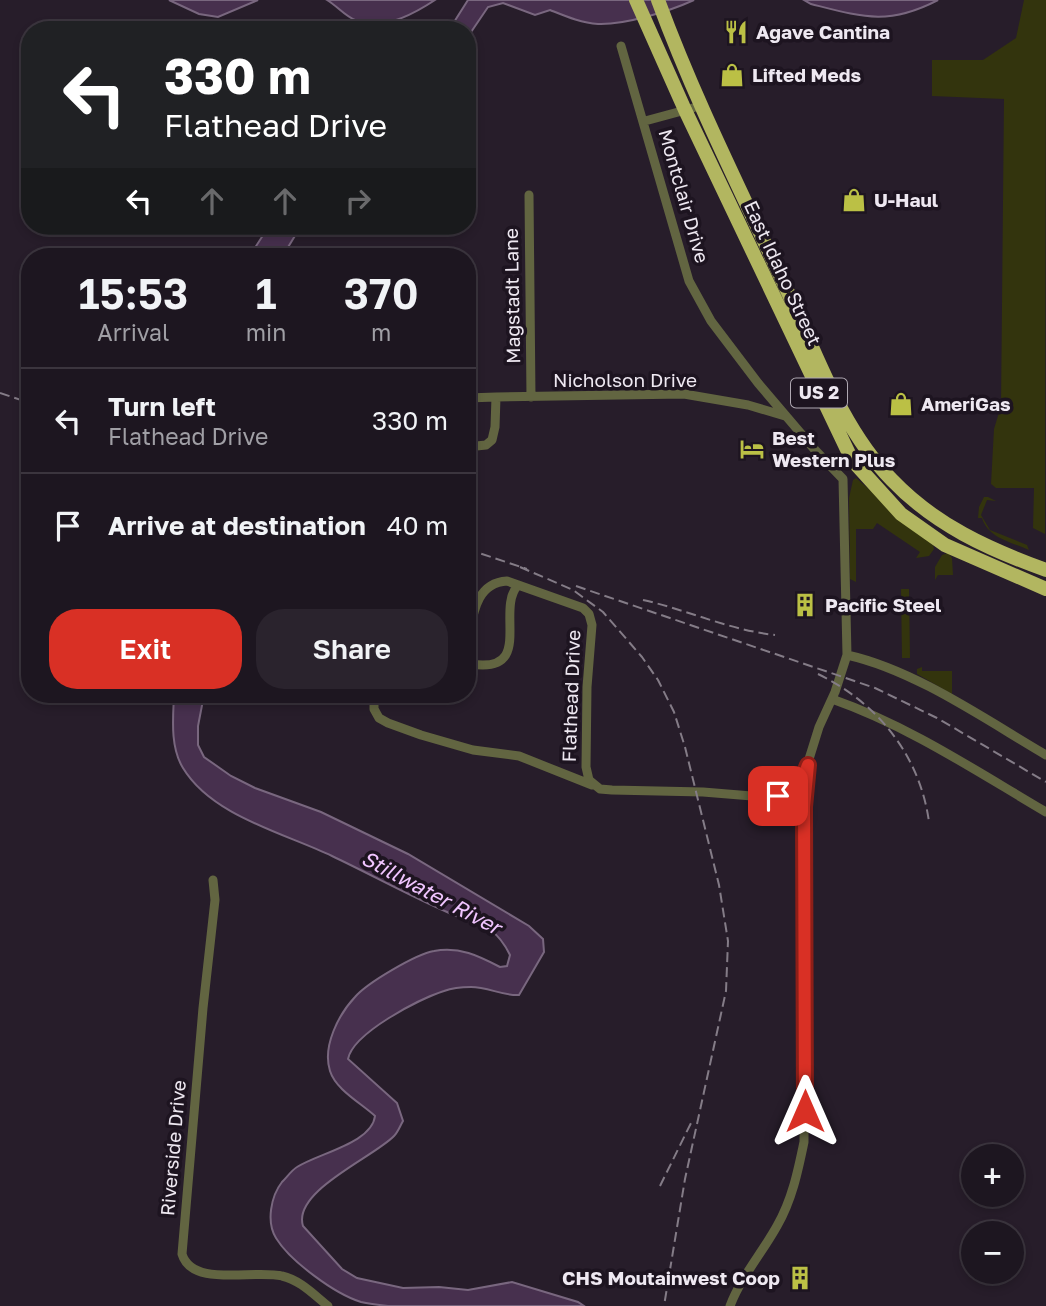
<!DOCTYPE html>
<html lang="en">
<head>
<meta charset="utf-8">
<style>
  :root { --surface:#1d1620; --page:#2a232d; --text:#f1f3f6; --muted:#a09fa5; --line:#3b353e; --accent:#d93025 }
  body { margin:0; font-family:"Golos Text",sans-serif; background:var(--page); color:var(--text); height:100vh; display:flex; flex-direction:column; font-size:26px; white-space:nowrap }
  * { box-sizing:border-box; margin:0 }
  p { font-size:23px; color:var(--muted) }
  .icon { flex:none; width:38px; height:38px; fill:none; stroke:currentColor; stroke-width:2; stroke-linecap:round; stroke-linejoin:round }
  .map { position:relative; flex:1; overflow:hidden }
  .drawer { position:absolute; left:21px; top:248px; width:455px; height:455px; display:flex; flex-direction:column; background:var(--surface); border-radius:28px; box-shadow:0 4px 10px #0003,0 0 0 2px var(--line) }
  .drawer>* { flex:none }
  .guide { position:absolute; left:21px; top:21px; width:455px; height:214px; border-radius:28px; box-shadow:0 4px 10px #0003,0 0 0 2px var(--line); background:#202124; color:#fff; overflow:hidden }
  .buttons { position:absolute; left:961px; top:1144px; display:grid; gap:14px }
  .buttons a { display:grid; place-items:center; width:63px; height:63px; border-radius:50%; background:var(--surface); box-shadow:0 4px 10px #0003,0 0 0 2px var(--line); font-size:35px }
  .pin { position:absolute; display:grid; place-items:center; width:60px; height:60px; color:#fff; margin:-30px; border-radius:14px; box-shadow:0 4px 10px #0006 }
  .me { position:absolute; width:77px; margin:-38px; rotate:0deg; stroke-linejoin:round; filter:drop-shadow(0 0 5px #0008) }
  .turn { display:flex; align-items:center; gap:24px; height:147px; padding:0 28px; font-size:32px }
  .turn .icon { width:91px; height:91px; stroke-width:2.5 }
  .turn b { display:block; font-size:49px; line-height:60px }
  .lanes { display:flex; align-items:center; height:66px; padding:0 28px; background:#0003; justify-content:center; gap:35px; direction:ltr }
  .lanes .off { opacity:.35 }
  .eta { display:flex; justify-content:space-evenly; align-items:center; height:119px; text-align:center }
  .eta b { font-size:42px; font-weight:600; line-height:49px }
  .cta { display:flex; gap:14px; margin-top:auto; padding:14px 28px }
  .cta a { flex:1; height:80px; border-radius:28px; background:var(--accent); color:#fff; font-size:28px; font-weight:600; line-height:80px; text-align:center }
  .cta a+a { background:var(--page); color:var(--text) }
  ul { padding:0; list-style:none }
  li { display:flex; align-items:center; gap:21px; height:105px; padding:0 28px; border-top:2px solid var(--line) }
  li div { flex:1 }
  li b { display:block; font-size:26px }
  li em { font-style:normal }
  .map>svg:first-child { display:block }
  .green { fill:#33340d }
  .water { fill:#47304e; stroke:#79677f; stroke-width:2 }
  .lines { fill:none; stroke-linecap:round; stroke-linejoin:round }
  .minor { stroke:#626541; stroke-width:9 }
  .trunk { stroke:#b2b660; stroke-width:14 }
  .rail { stroke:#847c87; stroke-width:2; stroke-dasharray:10 5; stroke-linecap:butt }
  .route-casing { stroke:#8d1f18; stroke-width:18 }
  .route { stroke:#d93025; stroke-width:12 }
  .labels { text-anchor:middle; stroke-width:7; stroke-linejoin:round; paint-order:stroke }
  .shield { fill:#1d1420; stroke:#afa8b2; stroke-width:2 }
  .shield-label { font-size:18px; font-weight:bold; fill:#eee8f1 }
  .poi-label { font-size:19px; font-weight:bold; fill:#eee8f1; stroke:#1d1420; text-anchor:start }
  .street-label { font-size:19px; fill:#eee8f1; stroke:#1d1420 }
  .water-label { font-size:21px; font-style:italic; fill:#f0c5ff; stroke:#1d1420 }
</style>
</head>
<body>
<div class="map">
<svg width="1046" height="1306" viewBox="0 0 1046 1306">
  <rect width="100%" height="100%" fill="#271d2a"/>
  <path class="green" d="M1024,0H1046L1045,534L1033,528L1034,488H996L991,484L994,429L1001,406L1004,99L932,96V60H983L1016,38Z
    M856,478L933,545L934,549L929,556L916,558L920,552L877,523L873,529H856V582L850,579L849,498L853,480Z
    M984,497H988L996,501L987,500L981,515L990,530L1027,545L1029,550C1011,542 988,538 982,518H978L979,507Z
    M948,553L952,558L953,575H938L935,580V567L942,555Z
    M901,589H909L910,658H902Z
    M922,667V671H952V694L917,674V669Z"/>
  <path class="water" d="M169,0H258L218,17L199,14Z
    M327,0H435C414,14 380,32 355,20C345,16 337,6 327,0Z
    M468,0H694C670,11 625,25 598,24C581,23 565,16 550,10L535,15L503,3L488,7L467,38V30H449Z
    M804,0H938C888,26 862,17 811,4Z
    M269,226H301L282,257H249Z
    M174,695H204L198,726V745L204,757L231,776L255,788L321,812L408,854L529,926L543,939L544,952L519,995C503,996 488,987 471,987C462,987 452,988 444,991C419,999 353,1033 348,1059L397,1103L403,1121C400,1126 398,1132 394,1136C374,1157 292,1191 303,1226L342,1269L357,1278L403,1288L439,1287L468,1290L512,1282L578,1302L584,1306H388C379,1305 370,1304 361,1302C335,1294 290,1261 276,1238C266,1222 271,1196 282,1182C287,1177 292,1170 297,1167C319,1153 372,1143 375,1116C361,1103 336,1090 330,1071C322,1046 339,1014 355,997C367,983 416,954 434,951C459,946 479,956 500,967L507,966L510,955C493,921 477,926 447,912C408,895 370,874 332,856C284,833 212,816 183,768C170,747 173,718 174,695Z"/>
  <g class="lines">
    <path class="minor" d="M645,121L693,108
      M529,195L531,397
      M496,397L684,394L748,405L785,416
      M467,398L496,397L495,427L492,440L486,445L467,447
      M467,644C473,618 474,583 507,581L583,608L589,614L592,625L587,687L586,767L589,780L600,789L612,790L703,792L765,797L778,796L793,791L805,772L819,727L835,692L847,655L843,479L815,450L758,383L711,321L689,281L621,46
      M847,655C915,670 986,720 1046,755
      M467,659L471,664C535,674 495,610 518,585
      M374,695V709L379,718L388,723L421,735L473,750L519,756L592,785
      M832,699C909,726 976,771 1046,812
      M213,880L215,900L203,1008L182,1254C192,1288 254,1269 282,1276C300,1280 314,1295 328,1306
      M730,1306C741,1277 762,1253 777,1226C792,1200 798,1171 804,1142L806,777"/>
    <path class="trunk" d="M636,0L685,110L852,460L901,514L945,545L1046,589
      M658,0C694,98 741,191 785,286C816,352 840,427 892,480C935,525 988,549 1046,570"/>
    <path class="rail" d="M0,393L30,403
      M467,549L527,569
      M520,567L573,590L603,612L642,657L658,680L674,712L685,747L719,885L728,941L726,991L685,1179L664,1306
      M576,586L875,688L937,718L1046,782
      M643,600C688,610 729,630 775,635
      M818,674C878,703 920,756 929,822
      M660,1186L691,1123"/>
  </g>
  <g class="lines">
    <g class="route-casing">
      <path id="route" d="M778,796C795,790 802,782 808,765L804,807L805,1111"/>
    </g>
    <use href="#route" class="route"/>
  </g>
  <defs>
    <g id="restaurant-bare" transform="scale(1.89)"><path d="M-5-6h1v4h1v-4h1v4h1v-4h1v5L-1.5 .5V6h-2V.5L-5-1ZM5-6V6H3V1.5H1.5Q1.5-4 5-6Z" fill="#bbc045" stroke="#1d1420" stroke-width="2.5" paint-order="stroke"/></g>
    <g id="shop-bare" transform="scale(1.89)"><path d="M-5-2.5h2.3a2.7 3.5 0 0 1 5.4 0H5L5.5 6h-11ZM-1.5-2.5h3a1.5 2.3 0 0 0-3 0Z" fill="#bbc045" stroke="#1d1420" stroke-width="2.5" paint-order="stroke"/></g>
    <g id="hotel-bare" transform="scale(1.89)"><path d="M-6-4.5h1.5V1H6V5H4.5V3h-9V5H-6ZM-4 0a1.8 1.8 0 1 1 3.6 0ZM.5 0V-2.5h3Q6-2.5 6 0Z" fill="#bbc045" stroke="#1d1420" stroke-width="2.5" paint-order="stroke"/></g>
    <g id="building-bare" transform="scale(1.89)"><path d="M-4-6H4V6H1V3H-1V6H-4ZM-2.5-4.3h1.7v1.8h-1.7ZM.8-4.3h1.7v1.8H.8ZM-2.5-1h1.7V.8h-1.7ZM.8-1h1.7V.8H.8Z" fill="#bbc045" stroke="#1d1420" stroke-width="2.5" paint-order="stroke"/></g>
  </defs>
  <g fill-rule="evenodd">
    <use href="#restaurant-bare" x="736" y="32"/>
    <use href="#shop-bare" x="732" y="75"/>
    <use href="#shop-bare" x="854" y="200"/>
    <use href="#shop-bare" x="901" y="404"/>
    <use href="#hotel-bare" x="752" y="449"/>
    <use href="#building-bare" x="805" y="605"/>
    <use href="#building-bare" x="800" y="1278"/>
  </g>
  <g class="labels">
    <rect class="shield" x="791" y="378.5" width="56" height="29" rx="5"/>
    <g class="shield-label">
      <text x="819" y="399">US 2</text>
    </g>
    <g class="poi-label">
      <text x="756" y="39">Agave Cantina</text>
      <text x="752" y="82">Lifted Meds</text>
      <text x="874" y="207">U-Haul</text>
      <text x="921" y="411">AmeriGas</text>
      <text x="772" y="445">Best<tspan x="772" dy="22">Western Plus</tspan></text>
      <text x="825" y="612">Pacific Steel</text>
      <text x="780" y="1285" text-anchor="end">CHS Moutainwest Coop</text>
    </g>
    <g class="street-label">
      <text transform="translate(684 196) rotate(74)" y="7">Montclair Drive</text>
      <text transform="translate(783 273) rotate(65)" y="7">East Idaho Street</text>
      <text transform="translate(512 296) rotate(-91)" y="7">Magstadt Lane</text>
      <text x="625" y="387">Nicholson Drive</text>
      <text transform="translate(571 696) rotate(-88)" y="7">Flathead Drive</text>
      <text transform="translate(173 1148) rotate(-85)" y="7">Riverside Drive</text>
    </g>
    <g class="water-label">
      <text transform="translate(431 893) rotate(28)" y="7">Stillwater River</text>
    </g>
  </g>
</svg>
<div class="buttons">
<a>+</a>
<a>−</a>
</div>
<div class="pin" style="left:778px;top:796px;background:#d93025"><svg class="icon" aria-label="arrive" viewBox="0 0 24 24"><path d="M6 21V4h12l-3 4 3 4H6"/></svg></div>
<svg class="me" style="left:805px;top:1111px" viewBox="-20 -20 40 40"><path d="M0-17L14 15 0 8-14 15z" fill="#d93025" stroke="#fff" stroke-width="4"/></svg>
<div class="guide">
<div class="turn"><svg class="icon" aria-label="left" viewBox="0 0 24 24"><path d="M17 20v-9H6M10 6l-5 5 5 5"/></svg><div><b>330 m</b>Flathead Drive</div></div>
<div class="lanes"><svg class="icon" aria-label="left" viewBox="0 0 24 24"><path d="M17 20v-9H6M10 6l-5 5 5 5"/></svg><svg class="icon off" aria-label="ahead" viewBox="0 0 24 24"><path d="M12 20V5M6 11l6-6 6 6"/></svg><svg class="icon off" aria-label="ahead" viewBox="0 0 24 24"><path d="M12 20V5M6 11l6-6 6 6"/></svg><svg class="icon off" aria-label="right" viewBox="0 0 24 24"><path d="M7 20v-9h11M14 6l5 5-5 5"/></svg></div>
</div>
<section class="drawer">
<div class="eta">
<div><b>15:53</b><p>Arrival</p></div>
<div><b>1</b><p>min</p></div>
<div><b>370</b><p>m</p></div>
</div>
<ul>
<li><svg class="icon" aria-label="left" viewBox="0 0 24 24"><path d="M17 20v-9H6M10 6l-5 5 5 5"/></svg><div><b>Turn left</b><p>Flathead Drive</p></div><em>330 m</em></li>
<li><svg class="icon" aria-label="arrive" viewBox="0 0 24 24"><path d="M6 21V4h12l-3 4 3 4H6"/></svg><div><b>Arrive at destination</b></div><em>40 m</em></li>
</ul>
<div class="cta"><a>Exit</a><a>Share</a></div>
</section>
</div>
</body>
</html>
